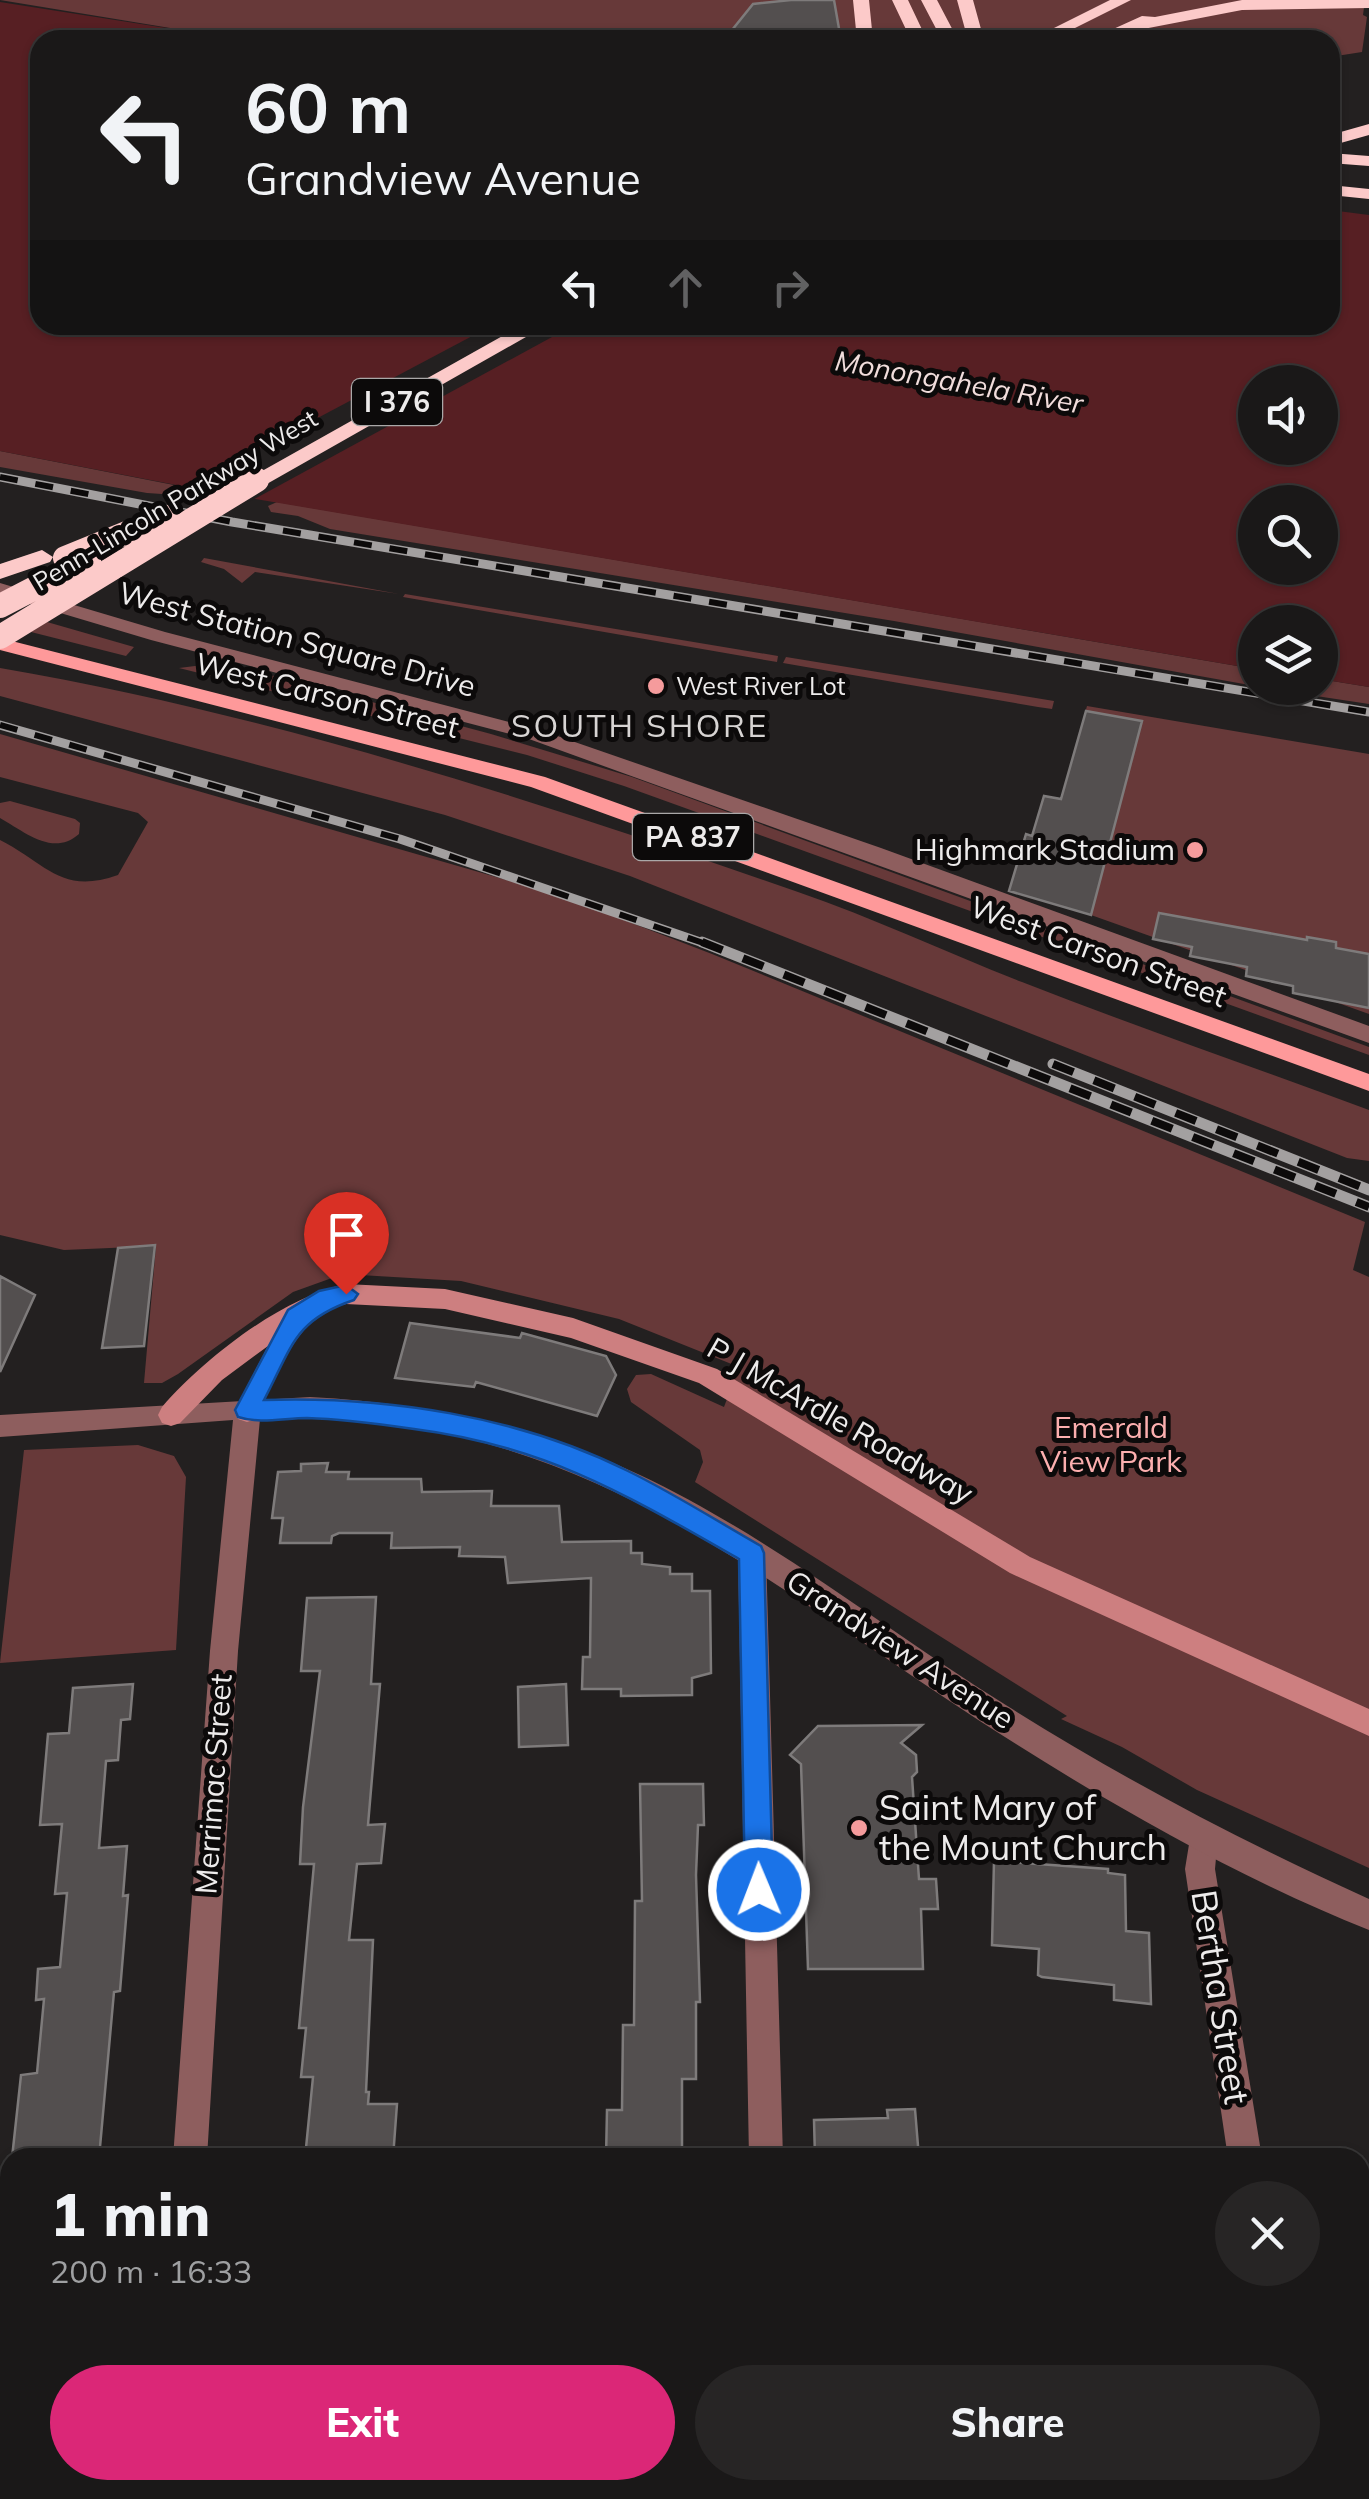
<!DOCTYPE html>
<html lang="en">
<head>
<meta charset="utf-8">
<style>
  :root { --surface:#1a1818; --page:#272525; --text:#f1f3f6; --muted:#9fa0a2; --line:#383737; --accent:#db2777 }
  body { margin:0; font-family:Mulish,sans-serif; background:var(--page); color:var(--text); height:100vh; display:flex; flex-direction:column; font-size:38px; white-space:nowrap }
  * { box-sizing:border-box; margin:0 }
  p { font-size:32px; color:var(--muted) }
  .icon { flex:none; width:55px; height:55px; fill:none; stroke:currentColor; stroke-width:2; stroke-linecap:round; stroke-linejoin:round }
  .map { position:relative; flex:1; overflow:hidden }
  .details { position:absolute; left:0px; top:2148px; width:1370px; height:352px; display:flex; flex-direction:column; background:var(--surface); border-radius:30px 30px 0 0; box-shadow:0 2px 8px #0004,0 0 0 2px var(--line) }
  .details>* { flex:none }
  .banner { position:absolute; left:30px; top:30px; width:1310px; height:305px; border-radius:30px; box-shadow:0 2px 8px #0004,0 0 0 2px var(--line); background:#1a1818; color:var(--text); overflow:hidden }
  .fabs { position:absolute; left:1238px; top:365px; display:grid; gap:20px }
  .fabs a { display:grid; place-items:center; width:100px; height:100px; border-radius:50%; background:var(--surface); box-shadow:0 2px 8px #0004,0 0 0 2px var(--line); font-size:50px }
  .pin { position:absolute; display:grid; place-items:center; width:85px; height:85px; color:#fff; margin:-102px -42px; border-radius:50% 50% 50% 0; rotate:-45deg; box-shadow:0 0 10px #0007 }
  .pin .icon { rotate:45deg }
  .me { position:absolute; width:110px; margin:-55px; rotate:359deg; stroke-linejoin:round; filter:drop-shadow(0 0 8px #0008) }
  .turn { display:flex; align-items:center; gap:35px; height:210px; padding:0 50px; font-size:45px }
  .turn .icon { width:130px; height:130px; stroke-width:2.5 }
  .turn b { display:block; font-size:70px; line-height:85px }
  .lanes { display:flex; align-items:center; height:95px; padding:0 50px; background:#0003; justify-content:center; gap:50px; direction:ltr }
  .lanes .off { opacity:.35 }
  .round { display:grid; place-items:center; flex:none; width:105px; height:105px; border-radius:52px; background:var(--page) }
  .head { display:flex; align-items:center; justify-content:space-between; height:170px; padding:0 50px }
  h1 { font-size:60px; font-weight:800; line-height:75px }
  .button { display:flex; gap:20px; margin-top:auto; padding:20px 50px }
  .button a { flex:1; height:115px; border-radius:60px; background:var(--accent); color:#fff; font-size:40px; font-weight:800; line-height:115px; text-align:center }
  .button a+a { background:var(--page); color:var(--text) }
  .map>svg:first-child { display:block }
  .green { fill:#673939 }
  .water { fill:#571f23; fill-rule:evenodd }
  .pier { fill:#232020 }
  .building { fill:#534f4f; stroke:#7e7b7b; stroke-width:2.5 }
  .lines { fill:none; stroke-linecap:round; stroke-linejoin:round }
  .minor { fill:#8e5e5e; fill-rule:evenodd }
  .tertiary { fill:#8e5e5e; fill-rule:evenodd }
  .secondary { fill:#cd7f80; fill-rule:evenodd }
  .primary { fill:#fe999a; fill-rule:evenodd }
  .motorway { fill:#fccac9; fill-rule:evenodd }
  .rail-far1-casing { stroke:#a3a0a0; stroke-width:9 }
  .rail-casing { stroke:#a3a0a0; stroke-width:11 }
  .rail-far1 { stroke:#0c0a0a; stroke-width:6; stroke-dasharray:18; stroke-linecap:butt }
  .rail { stroke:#0c0a0a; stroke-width:8; stroke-dasharray:22; stroke-linecap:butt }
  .motorway-bridge { stroke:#fccac9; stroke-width:24 }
  .route { fill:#1a73e8; stroke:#114b97; stroke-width:2.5 }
  .poi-dot { fill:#f59b9c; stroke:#0c0a0a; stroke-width:4 }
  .labels { text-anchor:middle; stroke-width:10; stroke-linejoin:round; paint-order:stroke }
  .far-street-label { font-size:25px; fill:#edebeb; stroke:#0c0a0a }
  .far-poi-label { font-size:25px; fill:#edebeb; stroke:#0c0a0a; text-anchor:start }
  .far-water-label { font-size:28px; font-style:italic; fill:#f1dddc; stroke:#0c0a0a }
  .shield { fill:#0c0a0a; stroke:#aaa8a8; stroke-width:2.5 }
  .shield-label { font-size:28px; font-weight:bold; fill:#edebeb }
  .street-label { font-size:30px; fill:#edebeb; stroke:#0c0a0a }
  .poi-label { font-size:30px; fill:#edebeb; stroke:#0c0a0a; text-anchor:end }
  .park-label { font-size:30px; fill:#fcafaf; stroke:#0c0a0a }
  .neighbourhood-label { font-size:32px; letter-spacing:2.5px; fill:#d7d4d3; stroke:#0c0a0a }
  .near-poi-label { font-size:35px; fill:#edebeb; stroke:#0c0a0a; text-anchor:start }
  .near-street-label { font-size:35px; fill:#edebeb; stroke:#0c0a0a }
</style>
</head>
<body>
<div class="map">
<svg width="1369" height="2499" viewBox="0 0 1369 2499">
  <rect width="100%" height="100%" fill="#232020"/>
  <path class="green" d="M0,0H1365L1363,15L1367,17L1362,52L1330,57V40H243Z
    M0,451L174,485L162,494L147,493L0,467Z
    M277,502L1255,669V686L894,621L330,529L298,516L271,512L268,506Z
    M204,558L399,594L255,572L242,583L224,569L201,562Z
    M405,594L778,656L777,662L403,597Z
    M47,622L134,647L126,656L31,632Z
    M786,657L1054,701L1052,709L1038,707L783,663Z
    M195,666L275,676L491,734L632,777L1369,1047V1055L624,786L527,755L179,668Z
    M0,668C273,715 537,801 798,892C874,918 947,953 1022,982C1137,1027 1253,1067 1369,1110V1161L1347,1158L630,876L445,815L0,696Z
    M1320,679L1369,687V704L1263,688H1320Z
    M1087,706L1369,754V1014L1091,915L1009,891L1026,834L1032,835L1044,796L1061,799Z
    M0,734L559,895L712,954L1365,1222L1353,1270L1369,1277V1868L1197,1790L1122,1747L1061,1719L1067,1716L695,1482L703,1462L700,1450L631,1402L627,1389L636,1375L651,1374L724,1407L739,1367L619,1319L461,1281L343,1274L293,1292L178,1374L162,1383H144L156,1246L64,1250L0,1235V840C47,864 61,895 118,875L148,822L138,813L0,777Z
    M10,801L75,819L80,823L79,834C53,857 25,832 0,818V803Z
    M138,1445L174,1456L186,1477L176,1650L0,1663L24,1450Z"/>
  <path class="water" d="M0,2L243,40H40V325H1330V210L1369,215V687L1320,679V622H1255V669L197,489L0,451ZM1255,382H1320V448H1255ZM1255,502H1320V568H1255Z"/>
  <path class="pier" d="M493,325H574L249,502L180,491Z"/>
  <path class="building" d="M791,0H834L841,40H724L753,4Z
    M1086,711L1142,721L1091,915L1009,891L1026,834L1032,836L1044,796L1061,799Z
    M1159,913L1307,940V937L1336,942V948L1369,954V1008L1293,993V986L1246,976L1247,967L1190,956L1192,947L1153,939Z
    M155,1245L144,1346L102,1348L118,1248Z
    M0,1276L35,1295L0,1372Z
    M410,1323L520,1338L522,1333L606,1356L616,1375L597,1416L476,1382L474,1387L395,1378Z
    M328,1463L326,1472H349L348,1479H421L422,1492L492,1491L491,1506H559L562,1542L631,1541V1553H642V1564L670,1567V1574H692V1591H710L711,1673L692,1678V1695L621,1696V1689H582L583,1657H590L591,1578L508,1583L505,1557L459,1556L460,1547L391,1548L392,1533H339L332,1536L331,1543H280L283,1518H272L278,1472L301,1471V1464Z
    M376,1597L371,1684H380L368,1825L385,1824L381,1863L357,1864L349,1940H373L366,2092H369L368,2104H397L393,2158H305L313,2077H301L306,2028H299L314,1864H300L303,1807L320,1671H301L307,1598Z
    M133,1684L130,1719L121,1720L118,1760L106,1761L99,1848L127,1846L123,1896L128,1895L120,1991L114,1992L99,2158H12L21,2075L37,2073L44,1999L36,2000L38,1969L60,1967L67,1893L55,1894L62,1824L40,1825L48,1734L69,1733L73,1688Z
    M566,1684L568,1745L519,1747L518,1687Z
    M922,1725L901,1743L916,1755L917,1772L912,1777L919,1879H936L938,1909H921L923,1969H808L801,1764L790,1755L818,1726Z
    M640,1784H703L704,1825H698L696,1875L700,2002H696V2079H682V2158H606L607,2110H622L623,2025H634L635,1901H642Z
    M994,1861L1108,1869V1873L1125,1875L1126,1931L1149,1933L1151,2004L1114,2000V1985L1042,1977L1038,1975L1039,1949L992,1945Z
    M915,2109L919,2158H815L814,2120L888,2118L887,2110Z"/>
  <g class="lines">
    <path class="minor" d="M0,583L165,632L543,731L881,848L1369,1026V1043L529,739L151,640L0,595Z
      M752,1541L762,1545L766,1553L783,2158H749L738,1553L742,1545Z
      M1203,1822L1214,1826L1218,1836L1215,1869L1262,2158H1228L1185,1869L1192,1826Z
      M756,2490H792V2499H756Z
      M1278,2490H1314L1316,2499H1280Z"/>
    <path class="tertiary" d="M310,1397C388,1401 465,1413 540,1436C714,1489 858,1613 1009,1707C1125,1780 1245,1843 1369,1899V1930C1223,1872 1069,1781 939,1694C715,1544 546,1407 260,1419L238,1651L207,2158H173L210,1651L233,1420L0,1437V1415Z
      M155,2490H191V2499H155Z"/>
    <path class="secondary" d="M346,1284L445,1289L573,1318L717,1369L1030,1557L1369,1709V1736L1010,1573L699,1383L571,1338L445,1309L346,1304C295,1315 278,1376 256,1419L247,1422L238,1419L234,1411L268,1346L222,1380L180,1423L171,1426L162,1423L158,1415L162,1407C205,1358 281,1298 346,1284Z"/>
    <path class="primary" d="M0,638L545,777L1369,1074V1091L531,787L0,650Z"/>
    <path class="motorway" d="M853,0H869L873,40H857Z
      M892,0H908L927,40H911Z
      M921,0H937L958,40H942Z
      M957,0H973L984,40H968Z
      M1110,0H1131L1051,40H1030Z
      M1242,0H1369V8L1242,10L1133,31L1111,40H1089L1142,16L1155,17Z
      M1369,124V135L1330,146V135Z
      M1330,153L1369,156V166L1330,163Z
      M1330,185L1369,189V199L1330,195Z
      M522,325H547L265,485L257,486L246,480Z
      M42,550L53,557L50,562L0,579V564Z"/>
    <g class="rail-far1-casing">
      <path id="rail-far1" d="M0,477L232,522L1369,712
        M0,725L400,839L709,945"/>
    </g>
    <g class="rail-casing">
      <path id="rail" d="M702,942L1369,1207
        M1053,1064L1369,1190"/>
    </g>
    <use href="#rail-far1" class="rail-far1"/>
    <use href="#rail" class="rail"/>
    <path class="motorway-bridge" d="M65,558L166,517
      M0,606L89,560
      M0,637L257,480"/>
  </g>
  <path class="route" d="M346,1285L358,1294L354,1300C294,1320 292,1347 264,1400C385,1396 519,1416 628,1471C673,1493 717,1521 761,1546L764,1553L773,1890L769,1899L759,1903L749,1899L745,1890L739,1559C627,1495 546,1446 414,1429C379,1424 342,1419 307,1418C285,1418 259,1424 238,1417L235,1410L288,1310L319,1291Z"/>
  <g class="poi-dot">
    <circle cx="656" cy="686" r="10"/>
    <circle cx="1195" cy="850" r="10"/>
    <circle cx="859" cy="1828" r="10"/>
  </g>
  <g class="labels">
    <g class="far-street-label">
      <text transform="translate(175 500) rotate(-31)" y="9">Penn-Lincoln Parkway West</text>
    </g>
    <g class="far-poi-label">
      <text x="676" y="695">West River Lot</text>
    </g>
    <g class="far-water-label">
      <text transform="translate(959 382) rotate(10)" y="10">Monongahela River</text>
    </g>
    <g class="shield">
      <rect x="352" y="379" width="90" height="46" rx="8"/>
      <rect x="633" y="814" width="120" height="46" rx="8"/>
    </g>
    <g class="shield-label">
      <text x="397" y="412">I 376</text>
      <text x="693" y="847">PA 837</text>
    </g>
    <g class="street-label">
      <text transform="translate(297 640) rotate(15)" y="10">West Station Square Drive</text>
      <text transform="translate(327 696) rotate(14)" y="10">West Carson Street</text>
      <text transform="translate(1098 952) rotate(20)" y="10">West Carson Street</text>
      <text transform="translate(840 1421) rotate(30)" y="10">P J McArdle Roadway</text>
      <text transform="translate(900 1650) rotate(33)" y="10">Grandview Avenue</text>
      <text transform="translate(214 1784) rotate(-86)" y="10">Merrimac Street</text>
    </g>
    <g class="poi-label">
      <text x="1175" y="860">Highmark Stadium</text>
    </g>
    <g class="park-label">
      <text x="1111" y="1438">Emerald<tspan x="1111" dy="34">View Park</tspan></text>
    </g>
    <g class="neighbourhood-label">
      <text x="640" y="737">SOUTH SHORE</text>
    </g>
    <g class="near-poi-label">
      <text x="879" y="1820">Saint Mary of<tspan x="879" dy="40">the Mount Church</tspan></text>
    </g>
    <g class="near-street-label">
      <text transform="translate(1220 1997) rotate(81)" y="12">Bertha Street</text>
    </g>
  </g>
</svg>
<div class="fabs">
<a><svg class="icon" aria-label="sound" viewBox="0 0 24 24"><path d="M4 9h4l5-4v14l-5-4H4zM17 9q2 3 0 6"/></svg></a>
<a><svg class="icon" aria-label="search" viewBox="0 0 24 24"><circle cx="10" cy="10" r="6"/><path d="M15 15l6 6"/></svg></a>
<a><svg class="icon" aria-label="layers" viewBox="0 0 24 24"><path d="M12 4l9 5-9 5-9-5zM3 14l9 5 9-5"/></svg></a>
</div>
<div class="pin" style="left:346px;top:1294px;background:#d93025"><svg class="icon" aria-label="arrive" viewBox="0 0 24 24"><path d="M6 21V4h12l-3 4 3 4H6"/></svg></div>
<svg class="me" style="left:759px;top:1890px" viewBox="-20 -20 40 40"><circle r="17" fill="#1a73e8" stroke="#fff" stroke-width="3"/><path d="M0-11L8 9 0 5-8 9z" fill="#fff"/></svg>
<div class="banner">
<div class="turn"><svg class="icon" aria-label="left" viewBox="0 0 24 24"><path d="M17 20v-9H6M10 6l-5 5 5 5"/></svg><div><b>60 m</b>Grandview Avenue</div></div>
<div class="lanes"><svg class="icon" aria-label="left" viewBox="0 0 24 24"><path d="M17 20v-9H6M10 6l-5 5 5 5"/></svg><svg class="icon off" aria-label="ahead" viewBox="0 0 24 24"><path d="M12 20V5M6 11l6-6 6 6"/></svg><svg class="icon off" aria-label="right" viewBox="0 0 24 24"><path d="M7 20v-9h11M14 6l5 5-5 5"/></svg></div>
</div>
<section class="details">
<div class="head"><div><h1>1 min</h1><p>200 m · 16:33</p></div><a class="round"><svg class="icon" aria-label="close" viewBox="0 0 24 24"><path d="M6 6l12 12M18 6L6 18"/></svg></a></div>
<div class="button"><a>Exit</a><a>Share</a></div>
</section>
</div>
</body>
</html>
